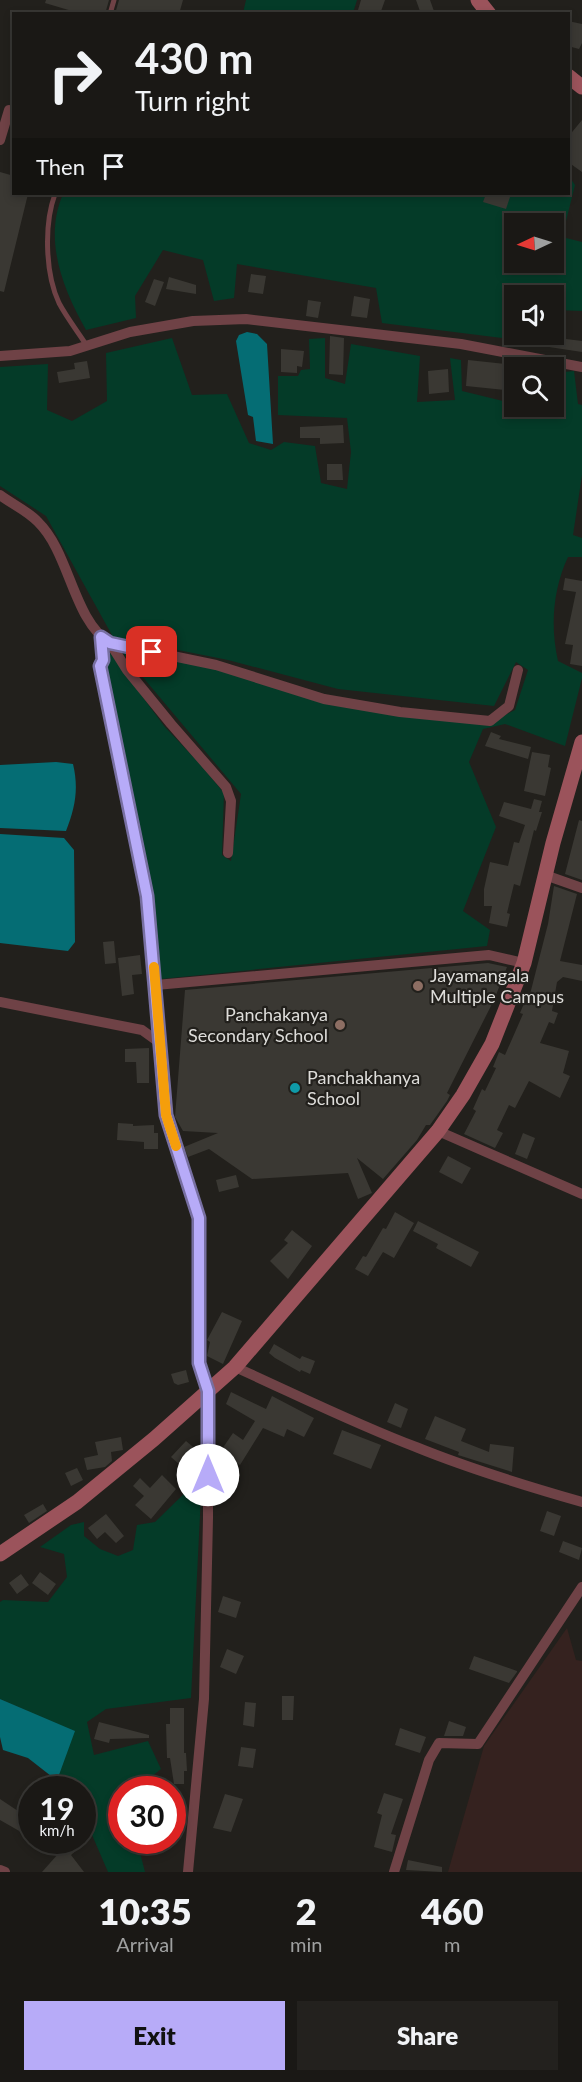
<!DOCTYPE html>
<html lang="en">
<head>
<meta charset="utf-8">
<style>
  :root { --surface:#1a1815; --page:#23211e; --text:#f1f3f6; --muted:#9fa0a0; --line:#383734; --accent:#b7abf8 }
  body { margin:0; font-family:Lato,sans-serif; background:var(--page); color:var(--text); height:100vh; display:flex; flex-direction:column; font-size:22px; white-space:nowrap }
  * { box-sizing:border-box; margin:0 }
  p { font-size:20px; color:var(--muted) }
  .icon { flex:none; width:33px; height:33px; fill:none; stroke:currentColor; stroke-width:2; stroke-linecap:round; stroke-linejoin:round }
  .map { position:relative; height:1872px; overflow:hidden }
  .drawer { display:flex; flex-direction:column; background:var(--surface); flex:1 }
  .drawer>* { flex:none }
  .guide { position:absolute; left:12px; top:12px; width:558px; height:183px; border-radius:0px; box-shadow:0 3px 9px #0003,0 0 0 2px var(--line); background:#1a1815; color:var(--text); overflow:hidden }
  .needle { width:39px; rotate:266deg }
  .tools { position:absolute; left:504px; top:213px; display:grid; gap:12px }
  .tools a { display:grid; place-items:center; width:60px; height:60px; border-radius:0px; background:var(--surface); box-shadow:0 3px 9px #0003,0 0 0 2px var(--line); font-size:30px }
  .speed { position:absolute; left:18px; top:1776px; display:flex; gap:12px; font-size:30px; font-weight:700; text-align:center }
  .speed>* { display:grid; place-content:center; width:78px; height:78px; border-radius:50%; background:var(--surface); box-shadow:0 3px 9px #0003,0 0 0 2px var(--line); line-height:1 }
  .speed small { font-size:15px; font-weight:400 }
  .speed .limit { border:9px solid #d22; background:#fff; color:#111 }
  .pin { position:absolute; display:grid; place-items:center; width:51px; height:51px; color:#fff; margin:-26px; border-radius:12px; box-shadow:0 3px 9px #0006 }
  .me { position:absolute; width:66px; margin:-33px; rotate:0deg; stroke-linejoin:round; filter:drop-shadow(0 0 4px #0008) }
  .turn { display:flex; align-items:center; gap:21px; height:126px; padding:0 24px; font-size:27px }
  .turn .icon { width:78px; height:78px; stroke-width:2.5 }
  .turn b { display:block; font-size:42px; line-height:51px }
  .then { display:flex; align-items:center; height:57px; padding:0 24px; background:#0003; gap:12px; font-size:22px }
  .eta { display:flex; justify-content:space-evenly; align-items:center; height:102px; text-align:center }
  .eta b { font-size:36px; font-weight:800; line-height:42px }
  .button { display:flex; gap:12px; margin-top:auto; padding:12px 24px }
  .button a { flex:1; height:69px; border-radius:0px; background:var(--accent); color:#111; font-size:24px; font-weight:800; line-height:69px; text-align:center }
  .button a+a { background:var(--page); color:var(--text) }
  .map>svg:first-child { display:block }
  .industrial { fill:#35221f }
  .green { fill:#043b28; fill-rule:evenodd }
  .water { fill:#056d74 }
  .building { fill:#3a3833 }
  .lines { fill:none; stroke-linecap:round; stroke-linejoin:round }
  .lane { stroke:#6f4246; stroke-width:5 }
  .street { stroke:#6f4246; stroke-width:10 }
  .secondary { stroke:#9b535b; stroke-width:15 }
  .route-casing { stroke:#776fa1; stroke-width:15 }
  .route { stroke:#b7abf8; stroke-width:10 }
  .slow { stroke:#f59e0b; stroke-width:10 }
  .education-dot { fill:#8d6e63; stroke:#22201c; stroke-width:2 }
  .culture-dot { fill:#0f9aa8; stroke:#22201c; stroke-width:2 }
  .labels { text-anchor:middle; stroke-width:4.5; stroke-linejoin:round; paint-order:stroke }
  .poi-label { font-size:18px; fill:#deddda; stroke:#22201c; text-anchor:start }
</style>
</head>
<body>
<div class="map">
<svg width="582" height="1872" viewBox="0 0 582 1872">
  <rect width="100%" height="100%" fill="#22201c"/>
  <path class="industrial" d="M567,1628L576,1660L582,1661V1872H448L484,1746Z"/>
  <path class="green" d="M246,0H357L353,13H243Z
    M569,176L575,185L562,237L582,242V311L554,310V296H514V334L527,335V341L382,323L376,288L237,264L234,298L214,301L203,260L163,250L135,296L136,318L86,330C63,289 43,240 63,194H568ZM514,224H554V262H514Z
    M172,338L192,395L227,394L249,443L271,450L284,442L315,446L321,483L347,489L351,452L347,418L278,415V376H298L301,370L310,369L309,339L325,338V378L345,384L351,344L420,356L417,402L455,400L450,358L461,360L462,391L503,401L505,411L535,412L537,407L554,406V373L574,371L578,404L582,405V475L573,535L582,538V557H568C553,589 550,626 558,661L582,673V678L565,746L505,724L483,729L469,762L496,827L463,911L490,930L487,946L161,979L153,903L104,668L107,665L106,647L164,726L200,764L224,793L222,855L231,861L241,794L120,650L212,668L323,703L486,725L515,710L528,670L516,662L494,706L338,689L228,660L113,637L46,516L0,486V367L48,364L47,410L72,421L107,401L106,353Z
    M192,1486L201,1495L191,1698L106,1709L87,1722L94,1755L148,1741L161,1769L151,1777L131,1778L122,1790V1840L137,1841L145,1872H108L83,1814L82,1790L66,1789L51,1776L59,1775L74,1731L0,1699V1602L3,1600L48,1602L67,1577L64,1554L40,1547L71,1525L84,1522V1536L100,1549L118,1556L133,1550L137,1525L155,1522Z"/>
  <path class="water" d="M247,332L257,334L267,344L273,444L256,441L253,417L248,415L236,341L239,335Z
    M56,762L73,764C79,789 75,808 66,831L0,828V765Z
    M0,834L64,838L74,850L75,942L68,951L0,943Z
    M0,1699L75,1731L59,1775L51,1776L28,1758L3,1750L0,1737Z"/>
  <path class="building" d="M46,0H109L105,14H82L45,3Z
    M119,0H183L179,14H115Z
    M361,0H385L380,14H368L358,10Z
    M416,0H430L435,14H421Z
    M568,21L582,24V43L579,49L568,46Z
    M582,120V172L568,162V137Z
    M0,172L14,176V194H28L4,292L0,291Z
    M486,194H511L506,209L483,202Z
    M251,274L266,276L263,294L248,292Z
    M169,277L196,285V294L166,289Z
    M154,279L164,282L155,306L145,302Z
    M354,296L370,299L367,318L351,316Z
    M308,300L321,302L318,318L306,316Z
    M330,336L344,338L343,375L329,374Z
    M550,337L582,341V352L549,347Z
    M281,349L304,351L302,367L297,366V373L281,372Z
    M468,360L514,365V391L466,386Z
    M87,361L90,378L59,383L57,372L75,369L74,363Z
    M448,369L449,392L429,394L428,371Z
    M343,425L344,443L320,444V438H300V427Z
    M327,464H342L343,480H327Z
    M565,578L582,581V666L570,664L573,645L565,644L576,592L563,590Z
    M491,732L501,736L499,739L531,747L528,759L485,746Z
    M532,752L550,755L548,767L551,768L545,796L524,791Z
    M534,799L542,801L539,812H542L536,831L534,830L520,886L514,884L507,913L510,914L507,927L489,923L492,906H484V889L490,862L508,866L514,842L519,843L525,825L499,816L504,802L531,809Z
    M579,820L582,821V880L565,874Z
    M554,886L577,894L560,961L582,965V981L563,977L557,982L552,1011L558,1013L554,1024L549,1022L540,1043L569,1051L563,1073L570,1076L560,1098L529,1081L515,1108L509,1105L497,1130L503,1133L495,1148L464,1134L476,1111L473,1109L482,1089L485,1091L496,1068L493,1067L499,1052L505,1055L523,1014L520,1013L525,1001L528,1002L548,924Z
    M114,941L116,963L105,964L103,942Z
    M140,955L142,974L132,975L134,994L122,996L118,958Z
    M488,963L507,967L494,1000L447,1093L450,1095L447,1101L430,1125H426L417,1140L383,1179L357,1158L372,1193L358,1199L348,1173L252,1179L209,1149L188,1157L184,1147L218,1133L183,1131L175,1117L185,990Z
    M149,1048V1083H137L136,1062H125V1049Z
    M118,1123L133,1124V1126L154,1125V1133H158V1149H144V1142L117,1140Z
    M523,1133L535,1138L527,1159L515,1154Z
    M448,1156L471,1168L462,1184L439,1172Z
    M236,1175L239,1187L219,1192L216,1180Z
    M395,1212L414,1223L394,1258L383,1252L368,1276L355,1269L363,1256L366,1257L383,1228L386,1229Z
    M418,1221L479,1252L471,1267L436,1248L438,1244L413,1231Z
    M292,1230L312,1246L288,1279L270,1261L288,1243L284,1240Z
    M222,1312L242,1321L223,1364L207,1356L210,1342L207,1340Z
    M274,1344L300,1359L302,1356L315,1361L310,1374L301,1370L300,1372L275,1358L269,1353Z
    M186,1370L189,1382L178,1385L174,1383L171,1374Z
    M231,1392L266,1409L272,1396L314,1418L304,1437L287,1429L284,1437L263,1428L240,1465L220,1452L233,1433L243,1440L255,1421L226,1404Z
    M395,1403L408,1409L401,1428L387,1422Z
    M435,1416L466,1429L461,1441L489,1452L490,1444L514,1447L512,1472L458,1455L459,1452L425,1439Z
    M342,1430L381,1445L371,1469L333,1454Z
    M121,1437L123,1450L111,1452L112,1461L105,1467L87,1470L84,1458L98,1455L95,1442Z
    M186,1441L199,1452L194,1458L198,1462L188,1472L171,1457Z
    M77,1468L83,1480L71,1486L65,1473Z
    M162,1475L176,1489L151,1519L135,1505L144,1496L133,1486L140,1478L150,1488Z
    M43,1504L47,1511L29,1523L24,1515Z
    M547,1511L561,1516L554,1536L540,1531Z
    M106,1514L124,1536L116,1543L105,1532L97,1539L88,1528Z
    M563,1541L582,1548L579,1560L559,1552Z
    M40,1572L56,1584L48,1595L32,1583Z
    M21,1574L29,1585L17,1594L9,1583Z
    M223,1596L241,1602L236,1618L218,1612Z
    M227,1649L244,1656L236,1674L220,1667Z
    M474,1656L517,1671V1672L509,1683L469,1669Z
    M282,1696H294L293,1720H282Z
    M245,1702L256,1703L254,1727L243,1725Z
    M170,1708H184V1753H186L187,1771H184V1784H174L170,1758H167L166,1724H170Z
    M449,1721L466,1727L463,1736H444Z
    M99,1722L149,1735V1738L110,1739L109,1743L94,1739Z
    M400,1728L426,1737L420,1753L395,1745Z
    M241,1747L256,1749L253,1768L238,1766Z
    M384,1793L403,1799L391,1834L396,1835L392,1852L374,1847L382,1815L377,1813Z
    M225,1794L243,1799L231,1832L213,1828Z
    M0,1799L30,1819L21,1832L0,1820Z
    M35,1840H72L79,1848L71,1855L84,1872H42L58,1854Z
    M408,1860L442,1867V1872L406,1870Z"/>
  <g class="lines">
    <path class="lane" d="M110,14L114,0
      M55,194C44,224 45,273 59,303C67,318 78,332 87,346"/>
    <path class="street" d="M0,140L9,110
      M0,356L70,351L130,332L193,321L246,319L461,344L582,367
      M0,495C12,504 28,511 38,522C70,553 73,620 110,643L216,665L324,699L400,712L490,721L509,706L518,670
      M101,637L103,660L100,666L147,896L166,1115L199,1218V1363L208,1391V1518L204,1699L188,1872
      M110,643L127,670L171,724L226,787L231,801L228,853
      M545,875L582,888
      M156,985L489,955L524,963
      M0,1002L142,1030L160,1043
      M438,1131L582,1194
      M235,1367C295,1394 355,1424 416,1447C470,1469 526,1486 582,1502
      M0,1870L5,1872
      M394,1872L429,1760L439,1743L478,1744L582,1587"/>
    <path class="secondary" d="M478,0L489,14
      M568,76L582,87
      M0,1554L77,1502L154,1439L235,1367L438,1131L463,1095L492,1044L524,963L553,843L582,742"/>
  </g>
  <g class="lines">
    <g class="route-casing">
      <path id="route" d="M152,652L110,643L101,637L103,660L100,666L147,896L166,1115L199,1218V1363L208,1391V1475"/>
    </g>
    <use href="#route" class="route"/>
    <path class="slow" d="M154,967L166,1115L176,1146"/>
  </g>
  <g class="education-dot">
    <circle cx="418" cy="986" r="6"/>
    <circle cx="340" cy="1025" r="6"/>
  </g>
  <circle class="culture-dot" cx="295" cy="1088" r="6"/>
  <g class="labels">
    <g class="poi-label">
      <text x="430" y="982">Jayamangala<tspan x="430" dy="21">Multiple Campus</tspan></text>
      <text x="328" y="1021" text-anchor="end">Panchakanya<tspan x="328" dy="21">Secondary School</tspan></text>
      <text x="307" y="1084">Panchakhanya<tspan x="307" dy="21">School</tspan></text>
    </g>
  </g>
</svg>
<div class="tools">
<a><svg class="needle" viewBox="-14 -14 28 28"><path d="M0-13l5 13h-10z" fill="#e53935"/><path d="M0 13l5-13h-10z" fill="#9fa0a0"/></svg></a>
<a><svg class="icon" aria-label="sound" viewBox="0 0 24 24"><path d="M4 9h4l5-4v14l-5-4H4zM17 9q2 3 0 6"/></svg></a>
<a><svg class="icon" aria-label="search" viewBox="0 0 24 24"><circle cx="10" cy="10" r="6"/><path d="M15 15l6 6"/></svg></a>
</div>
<div class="speed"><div>19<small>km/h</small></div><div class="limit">30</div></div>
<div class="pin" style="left:152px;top:652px;background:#d93025"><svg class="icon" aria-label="arrive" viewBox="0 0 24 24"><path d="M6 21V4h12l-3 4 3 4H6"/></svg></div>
<svg class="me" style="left:208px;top:1475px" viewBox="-20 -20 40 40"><circle r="19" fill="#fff"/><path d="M0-13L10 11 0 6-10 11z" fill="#b7abf8"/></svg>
<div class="guide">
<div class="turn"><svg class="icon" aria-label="right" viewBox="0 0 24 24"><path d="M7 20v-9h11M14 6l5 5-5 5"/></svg><div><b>430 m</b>Turn right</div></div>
<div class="then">Then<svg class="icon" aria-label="arrive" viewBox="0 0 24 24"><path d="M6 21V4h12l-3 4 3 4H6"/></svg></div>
</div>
</div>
<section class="drawer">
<div class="eta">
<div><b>10:35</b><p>Arrival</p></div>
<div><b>2</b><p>min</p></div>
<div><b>460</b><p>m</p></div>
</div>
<div class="button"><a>Exit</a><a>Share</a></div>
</section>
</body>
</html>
